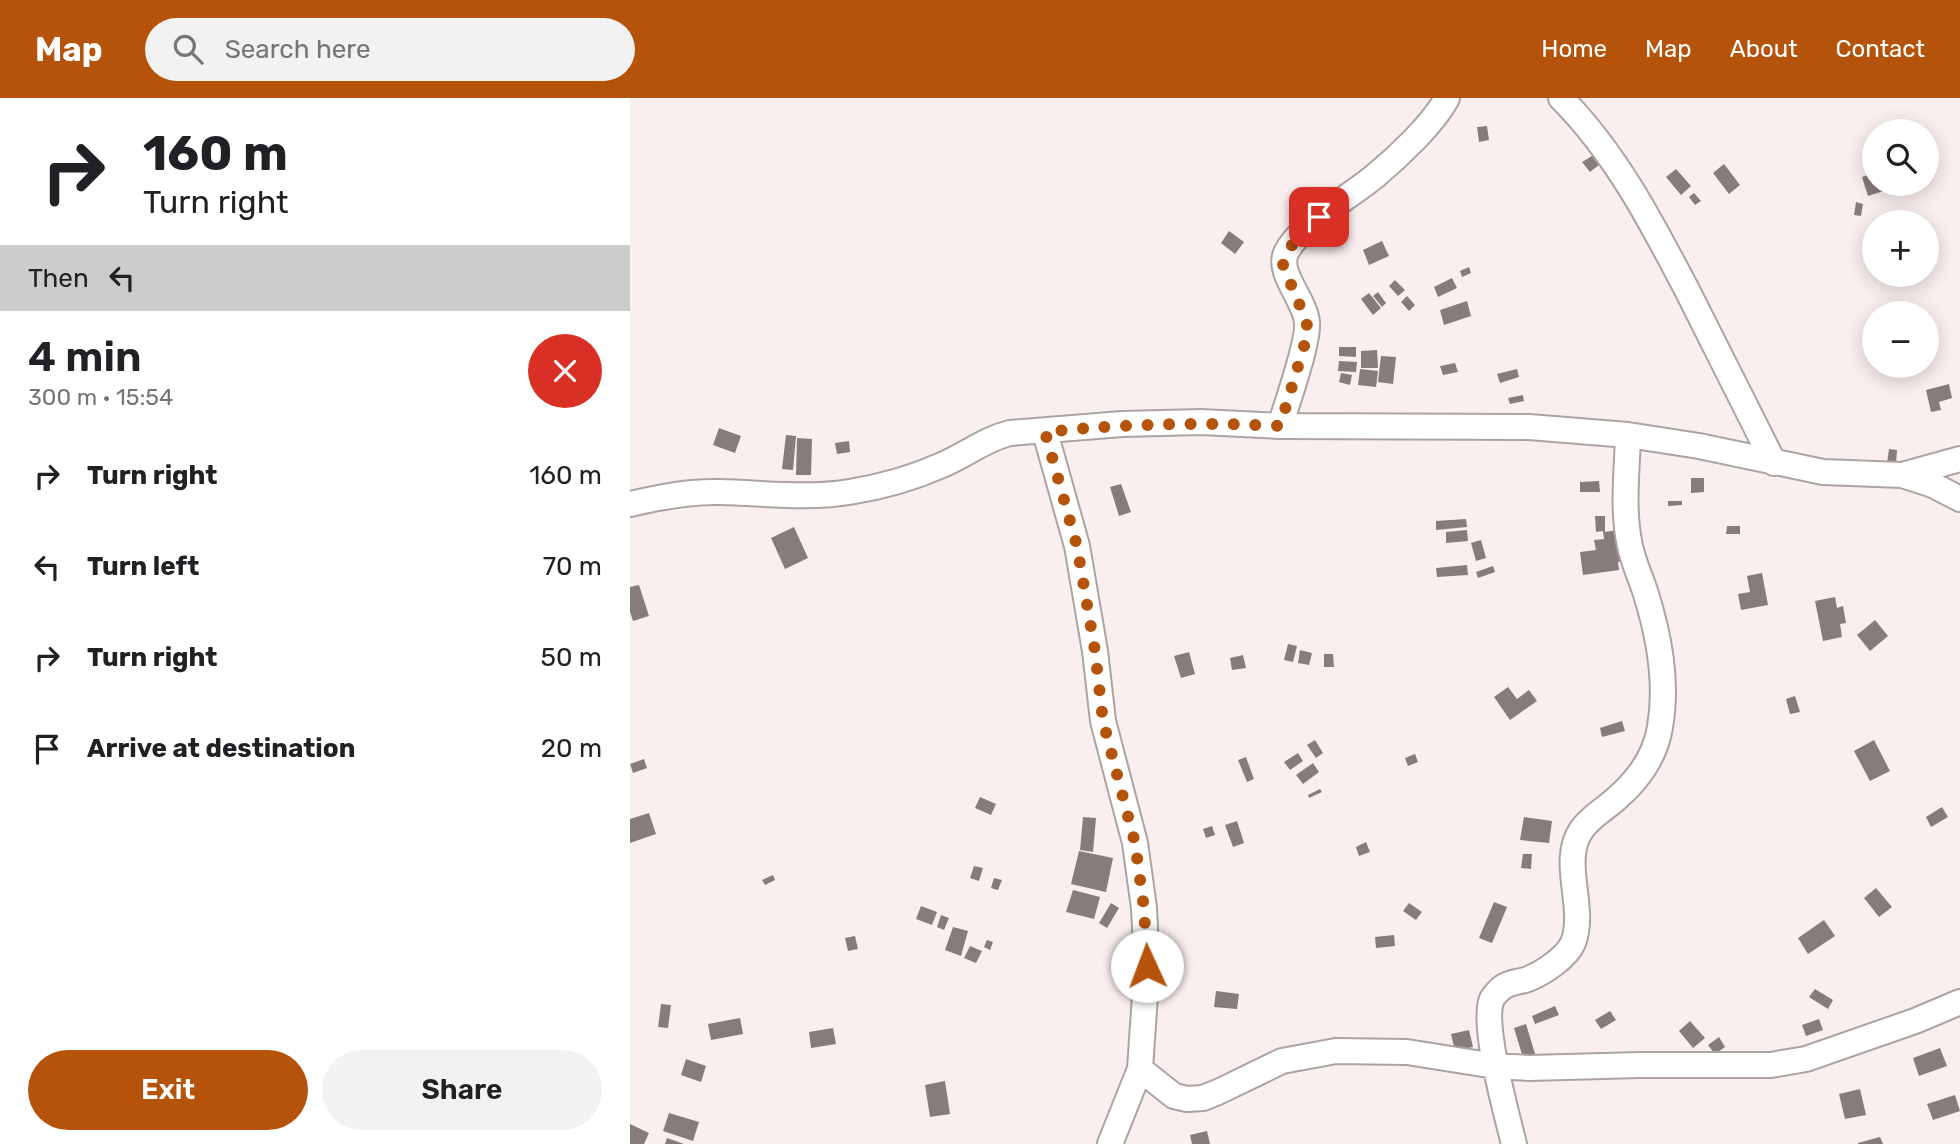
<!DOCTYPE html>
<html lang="en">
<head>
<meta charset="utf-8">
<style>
  :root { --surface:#fff; --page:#f2f2f2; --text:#202124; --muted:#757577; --accent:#b45309 }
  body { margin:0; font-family:Rubik,sans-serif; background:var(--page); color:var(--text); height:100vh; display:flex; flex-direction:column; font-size:26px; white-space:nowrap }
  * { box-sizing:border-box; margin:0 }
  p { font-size:23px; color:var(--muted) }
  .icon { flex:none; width:38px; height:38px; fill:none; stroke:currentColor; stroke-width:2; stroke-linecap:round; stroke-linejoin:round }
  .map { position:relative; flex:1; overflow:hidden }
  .side { display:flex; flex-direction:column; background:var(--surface); width:630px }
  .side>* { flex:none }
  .banner { background:#fff; color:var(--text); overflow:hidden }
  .controls { position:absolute; left:1232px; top:21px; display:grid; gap:14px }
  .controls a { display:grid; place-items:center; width:77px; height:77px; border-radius:50%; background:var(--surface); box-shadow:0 4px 18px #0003; font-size:35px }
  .pin { position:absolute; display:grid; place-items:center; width:60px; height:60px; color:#fff; margin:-30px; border-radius:14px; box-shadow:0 4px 10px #0006 }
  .me { position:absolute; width:77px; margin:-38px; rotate:358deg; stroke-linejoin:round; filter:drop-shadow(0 0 5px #0008) }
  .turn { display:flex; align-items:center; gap:24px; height:147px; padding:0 28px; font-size:32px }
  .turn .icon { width:91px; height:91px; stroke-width:2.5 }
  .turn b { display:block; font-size:49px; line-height:60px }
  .then { display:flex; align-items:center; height:66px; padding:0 28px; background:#0003; gap:14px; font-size:26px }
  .round { display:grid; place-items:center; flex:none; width:74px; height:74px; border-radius:37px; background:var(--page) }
  .overview { display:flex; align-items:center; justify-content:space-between; height:119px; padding:0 28px }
  h1 { font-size:42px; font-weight:600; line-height:52px }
  .cta { display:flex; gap:14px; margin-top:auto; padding:14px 28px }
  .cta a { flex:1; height:80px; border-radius:42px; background:var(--accent); color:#fff; font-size:28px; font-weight:600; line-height:80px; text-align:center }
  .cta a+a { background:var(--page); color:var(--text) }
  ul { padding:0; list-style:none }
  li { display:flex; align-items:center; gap:21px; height:91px; padding:0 28px }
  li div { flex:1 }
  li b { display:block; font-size:26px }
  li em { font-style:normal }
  header { display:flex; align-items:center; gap:42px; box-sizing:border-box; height:98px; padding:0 35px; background:var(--accent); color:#fff }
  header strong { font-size:33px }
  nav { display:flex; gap:38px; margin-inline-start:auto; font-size:24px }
  .search { width:490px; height:63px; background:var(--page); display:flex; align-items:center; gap:18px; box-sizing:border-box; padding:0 24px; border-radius:38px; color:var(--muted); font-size:26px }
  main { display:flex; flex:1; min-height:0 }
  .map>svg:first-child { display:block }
  .building { fill:#867c7c }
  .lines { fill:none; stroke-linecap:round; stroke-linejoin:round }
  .street-casing { stroke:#ada3a3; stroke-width:28 }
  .street { stroke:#fff; stroke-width:24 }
  .route { stroke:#b45309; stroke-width:12; stroke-dasharray:0 21.6 }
</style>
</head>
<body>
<header>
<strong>Map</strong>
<div class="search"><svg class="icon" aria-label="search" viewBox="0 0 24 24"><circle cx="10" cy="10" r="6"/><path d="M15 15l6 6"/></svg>Search here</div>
<nav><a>Home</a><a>Map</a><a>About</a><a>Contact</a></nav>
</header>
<main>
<section class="side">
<div class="banner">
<div class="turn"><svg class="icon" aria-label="right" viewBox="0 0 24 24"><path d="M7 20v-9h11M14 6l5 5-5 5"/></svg><div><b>160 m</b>Turn right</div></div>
<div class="then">Then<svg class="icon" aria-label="left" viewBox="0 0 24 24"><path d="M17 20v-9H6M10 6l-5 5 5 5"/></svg></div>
</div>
<div class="overview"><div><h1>4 min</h1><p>300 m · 15:54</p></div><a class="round" style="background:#d93025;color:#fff"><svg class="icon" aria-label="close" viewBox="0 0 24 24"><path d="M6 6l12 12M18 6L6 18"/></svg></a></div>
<ul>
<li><svg class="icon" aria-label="right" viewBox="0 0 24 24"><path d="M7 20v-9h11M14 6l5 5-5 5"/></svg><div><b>Turn right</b></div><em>160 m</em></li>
<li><svg class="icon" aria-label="left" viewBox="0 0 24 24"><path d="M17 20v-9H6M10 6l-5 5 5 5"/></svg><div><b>Turn left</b></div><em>70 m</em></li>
<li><svg class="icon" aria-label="right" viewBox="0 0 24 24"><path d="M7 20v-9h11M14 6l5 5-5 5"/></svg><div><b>Turn right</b></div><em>50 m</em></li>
<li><svg class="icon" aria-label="arrive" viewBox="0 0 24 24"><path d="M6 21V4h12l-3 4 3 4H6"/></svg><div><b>Arrive at destination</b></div><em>20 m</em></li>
</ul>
<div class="cta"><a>Exit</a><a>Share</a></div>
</section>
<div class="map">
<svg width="1330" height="1046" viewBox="0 0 1330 1046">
  <rect width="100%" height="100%" fill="#faefef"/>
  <path class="building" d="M857,28L859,42L849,44L847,29Z
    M962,58L969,67L960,74L952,64Z
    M1094,66L1110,87L1099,96L1083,75Z
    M1046,71L1061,88L1051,97L1036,79Z
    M1244,75V86H1265L1266,89L1238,98L1232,79Z
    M1064,95L1071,103L1065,107L1059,99Z
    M1226,104L1233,106L1231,118L1224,117Z
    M599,133L614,144L605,156L591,145Z
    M752,143L759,158L739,167L733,152Z
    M839,169L841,175L832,179L830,173Z
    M822,180L827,190L808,199L804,189Z
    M765,182L775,192L768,198L759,188Z
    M748,194L756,205L752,209L743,198Z
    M739,195L751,210L743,217L731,201Z
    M777,198L785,207L779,213L771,204Z
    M837,203L841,218L814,227L810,212Z
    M709,249H726V259L709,258Z
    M747,252L748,270H731V253Z
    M751,258L766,259L763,286L748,284Z
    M709,263L727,264L726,274L708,273Z
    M825,265L828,274L813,277L810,268Z
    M730,271L748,273L746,289L728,287Z
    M887,271L889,279L870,285L867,276Z
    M711,275L722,277L720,287L709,284Z
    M1319,286L1322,300L1309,304L1311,312L1301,314L1296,292Z
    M893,297L894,303L880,306L878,300Z
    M89,330L111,338L105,355L83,347Z
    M156,337L166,338L163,372L152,371Z
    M167,340L182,341L181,377H166Z
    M219,343L220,354L207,356L205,345Z
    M1259,351L1267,352L1266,366L1257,365Z
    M1061,380H1074V394L1061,395Z
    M969,383L970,394H950V384Z
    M491,386L501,414L489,418L480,389Z
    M1038,403H1052V407L1038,408Z
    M965,418H975V434L986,432L993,463L988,464L989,472L953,477L950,454L966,452L964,442L974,441L973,433L966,434Z
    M836,421L837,429L806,432V423Z
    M1097,428H1110V436H1096Z
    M164,429L178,460L155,471L141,440Z
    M837,432L838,443L816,445V434Z
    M851,442L856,460L846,463L841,445Z
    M837,467L838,477L807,479L806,470Z
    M863,468L865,474L848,480L846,474Z
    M1132,475L1138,507L1111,512L1108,496L1120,494L1117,478Z
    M9,487L19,518L3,523L0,514V489Z
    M1205,499L1207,510L1213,508L1216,525L1210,526L1212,539L1193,543L1185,503Z
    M1245,522L1258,538L1240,553L1227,537Z
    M658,546L667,548L663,564L654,562Z
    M670,552L682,555L679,567L668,565Z
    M559,554L565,576L551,580L544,558Z
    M694,556H703L704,569H694Z
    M613,557L616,570L602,572L600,560Z
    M878,589L887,601L899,592L907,603L880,622L864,599Z
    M1165,598L1170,614L1160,616L1156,601Z
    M992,623L995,633L972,639L970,630Z
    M685,642L693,655L686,660L677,647Z
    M1244,642L1260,673L1240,683L1224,653Z
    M668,655L673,663L660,672L654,664Z
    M785,656L788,664L778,668L775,660Z
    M616,659L624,681L617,684L608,662Z
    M14,661L17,670L3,675L0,666Z
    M683,665L689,674L673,686L666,677Z
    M690,691L692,694L679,700L678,697Z
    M350,699L366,706L361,717L345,710Z
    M1312,709L1318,719L1301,729L1296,719Z
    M19,715L26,736L0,745V721Z
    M453,719L466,720L463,754L450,752Z
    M894,719L922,723L919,745L890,742Z
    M607,723L614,745L603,749L595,727Z
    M582,728L585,737L576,740L573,731Z
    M736,744L740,754L729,758L726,749Z
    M449,753L483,760L476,794L441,786Z
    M893,756H902L901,771L891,770Z
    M344,768L353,770L349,783L340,780Z
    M143,777L145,782L135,787L132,782Z
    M364,780L372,782L368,792L361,790Z
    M1246,790L1262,809L1249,819L1234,800Z
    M443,792L470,799L464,821L436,814Z
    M864,804L877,809L862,845L849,840Z
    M481,805L489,810L477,830L469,825Z
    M779,805L792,814L786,822L773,813Z
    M291,808L307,814L302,827L286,821Z
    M311,817L319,820L314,832L307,829Z
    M1194,822L1205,838L1178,856L1168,840Z
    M323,829L338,833L331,858L315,852Z
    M764,837L765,848L746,850L745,839Z
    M225,838L228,851L218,853L215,840Z
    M357,842L363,844L360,852L354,849Z
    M340,848L352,853L346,865L334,860Z
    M1185,891L1203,902L1198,911L1179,899Z
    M586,893L609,896L607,911L584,909Z
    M31,906L41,907L38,930L28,929Z
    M925,908L929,917L905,926L902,918Z
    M980,913L986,922L971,931L965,922Z
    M110,920L113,936L81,942L78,926Z
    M1189,921L1193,932L1176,938L1172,927Z
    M1060,923L1075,940L1063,950L1049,933Z
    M896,926L906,959L894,963L884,930Z
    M203,930L206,946L181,950L179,934Z
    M839,932L843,949L825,953L821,936Z
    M1089,939L1095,949L1085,956L1078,947Z
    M1310,950L1317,968L1289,978L1283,960Z
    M56,961L76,968L71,984L51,977Z
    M315,983L320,1016L300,1019L295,987Z
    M1230,991L1236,1017L1215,1021L1209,996Z
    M1325,997L1330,1013L1303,1022L1297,1006Z
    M39,1015L69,1024L63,1043L33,1033Z
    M0,1026L19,1035L14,1046H0Z
    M577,1033L580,1046H562L560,1037Z
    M1250,1039L1253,1046H1228V1045Z
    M37,1040L54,1046H35Z"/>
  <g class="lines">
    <g class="street-casing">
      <path id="street" d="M931,0C985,54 1022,125 1057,192C1086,250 1115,307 1144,365
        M650,328C657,305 679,244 677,224C675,202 647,175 656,155C670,126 720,99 745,78C768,59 803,26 817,0
        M415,334L447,448L465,553L473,623L505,745L514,810L517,868L510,971L480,1046
        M1272,377L1330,361
        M0,406C30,399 60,393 90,394C134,395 176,401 219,394C251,389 283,380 312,367C336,357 355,341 380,335L492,326L571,324L650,328L899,329L998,337L1069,348L1193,374L1272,377L1303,387L1330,401
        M510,971L544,998L557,1001L573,1000L588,994L652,963L706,953L777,954L865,968L899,970L1010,967H1141L1176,961L1285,923L1330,904
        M884,1046C877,1017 851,926 862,901C864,897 870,891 873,889C880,884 890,884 898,881C913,875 936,860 943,845C957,809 929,763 952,731C959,721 970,714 980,706C1005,686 1025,661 1030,629C1038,583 1029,537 1015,493C1010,478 1003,463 1000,448C992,412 997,374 998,337"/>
    </g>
    <use href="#street" class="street"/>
  </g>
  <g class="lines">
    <path class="route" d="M517,868L514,810L505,745L473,623L465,553L447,448L415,334C495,326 569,324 650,328L675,245L677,225L653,167L657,154L667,140L689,119"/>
  </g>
</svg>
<div class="controls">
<a><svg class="icon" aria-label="search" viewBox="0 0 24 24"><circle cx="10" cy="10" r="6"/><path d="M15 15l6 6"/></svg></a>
<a>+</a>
<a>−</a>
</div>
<div class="pin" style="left:689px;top:119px;background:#d93025"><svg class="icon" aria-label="arrive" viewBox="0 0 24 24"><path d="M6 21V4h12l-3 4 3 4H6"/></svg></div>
<svg class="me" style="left:517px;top:868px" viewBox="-20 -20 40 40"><circle r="19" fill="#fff"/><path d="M0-13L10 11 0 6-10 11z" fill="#b45309"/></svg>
</div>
</main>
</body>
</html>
